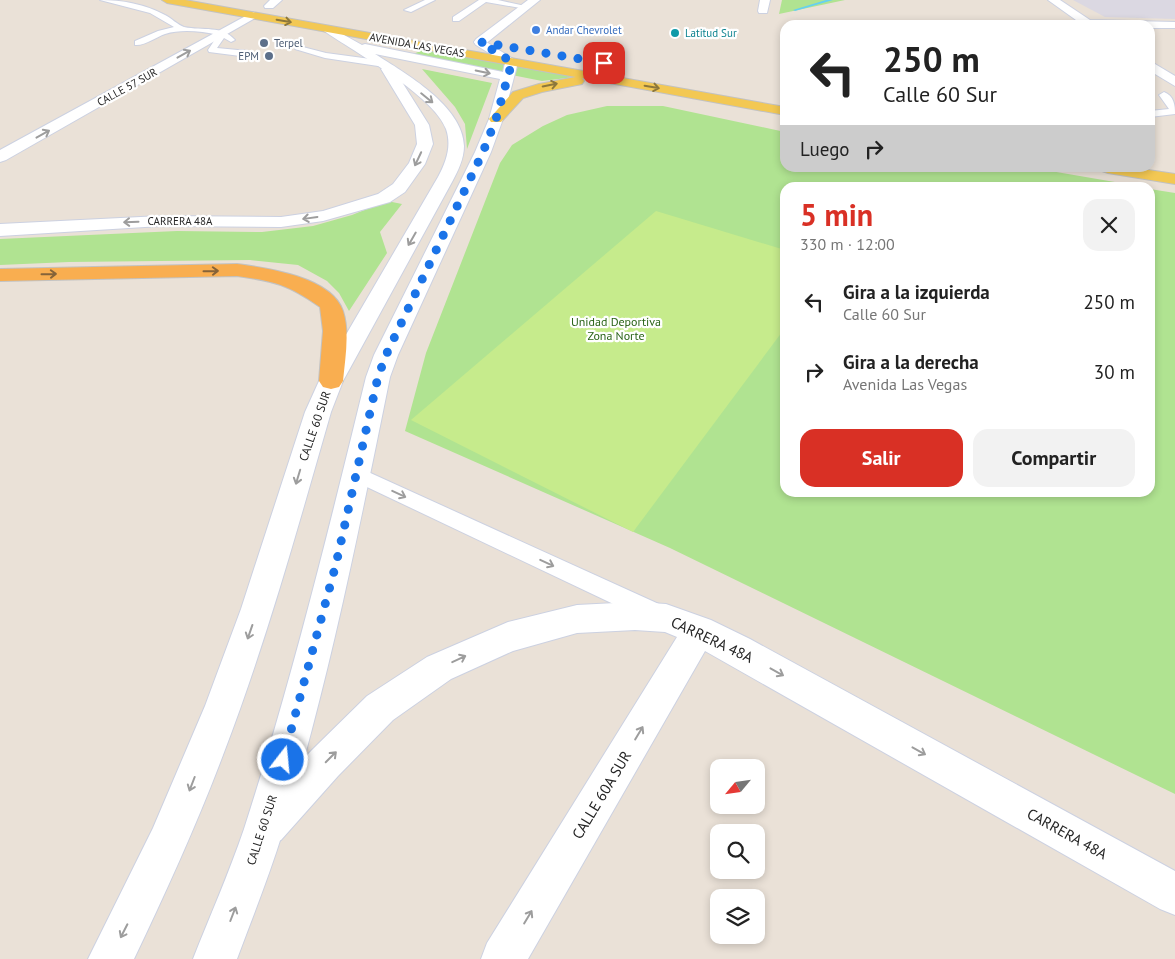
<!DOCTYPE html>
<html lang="es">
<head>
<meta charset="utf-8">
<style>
  :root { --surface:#fff; --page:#f2f2f2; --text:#222; --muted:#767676; --accent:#d93025 }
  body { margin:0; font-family:"PT Sans",sans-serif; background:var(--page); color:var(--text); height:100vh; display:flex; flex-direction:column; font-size:19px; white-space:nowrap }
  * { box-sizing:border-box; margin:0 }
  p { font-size:16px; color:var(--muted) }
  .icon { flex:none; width:28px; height:28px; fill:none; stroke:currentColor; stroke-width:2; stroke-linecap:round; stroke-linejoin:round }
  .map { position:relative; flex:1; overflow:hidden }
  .sheet { position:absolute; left:780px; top:182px; width:375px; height:315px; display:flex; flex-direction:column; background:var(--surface); border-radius:15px; box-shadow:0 2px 8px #0003 }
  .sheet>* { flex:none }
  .top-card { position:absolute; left:780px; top:20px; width:375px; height:152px; border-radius:15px; box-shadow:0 2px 8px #0003; background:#fff; color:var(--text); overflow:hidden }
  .needle { width:32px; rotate:241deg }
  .fabs { position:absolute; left:710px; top:759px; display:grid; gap:10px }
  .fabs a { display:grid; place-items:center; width:55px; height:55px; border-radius:10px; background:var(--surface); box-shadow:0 2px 8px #0003; font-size:25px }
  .pin { position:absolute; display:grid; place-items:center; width:42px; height:42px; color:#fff; margin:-21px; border-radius:10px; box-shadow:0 2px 8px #0006 }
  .me { position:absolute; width:55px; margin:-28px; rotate:16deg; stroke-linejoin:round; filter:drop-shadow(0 0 4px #0008) }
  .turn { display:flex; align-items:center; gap:18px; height:105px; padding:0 20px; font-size:22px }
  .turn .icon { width:65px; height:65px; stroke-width:2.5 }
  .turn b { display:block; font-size:35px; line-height:42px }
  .then { display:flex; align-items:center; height:48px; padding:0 20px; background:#0003; gap:10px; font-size:19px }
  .round { display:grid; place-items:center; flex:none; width:52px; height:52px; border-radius:15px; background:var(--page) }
  .summary { display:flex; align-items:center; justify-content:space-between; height:85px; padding:0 20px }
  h1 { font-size:30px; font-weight:700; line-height:38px; color:var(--accent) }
  .cta { display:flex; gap:10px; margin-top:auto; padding:10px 20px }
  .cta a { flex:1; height:58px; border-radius:15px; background:var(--accent); color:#fff; font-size:20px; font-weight:700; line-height:58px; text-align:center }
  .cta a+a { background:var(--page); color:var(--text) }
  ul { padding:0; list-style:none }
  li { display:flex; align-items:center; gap:15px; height:70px; padding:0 20px }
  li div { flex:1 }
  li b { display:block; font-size:19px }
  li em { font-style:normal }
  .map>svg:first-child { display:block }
  .industrial { fill:#dbd8e2 }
  .green { fill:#b0e391 }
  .pitch { fill:#c6eb8c }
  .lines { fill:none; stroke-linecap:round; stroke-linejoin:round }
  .stream { fill:#65d0f1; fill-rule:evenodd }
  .service-casing { stroke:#ccd1e1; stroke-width:2 }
  .minor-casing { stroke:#ccd1e1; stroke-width:2 }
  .secondary-casing { stroke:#ccd1e1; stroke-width:2 }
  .primary-casing { stroke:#c2c2c2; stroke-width:2 }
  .trunk-casing { stroke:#c2c2c2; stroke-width:2 }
  .service { fill:#fff; fill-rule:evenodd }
  .minor { fill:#fff; fill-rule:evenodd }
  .secondary { fill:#fff; fill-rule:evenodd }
  .primary { fill:#f3c853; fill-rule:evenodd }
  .trunk { fill:#f9ae50; fill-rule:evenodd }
  .oneway { stroke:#8c773c }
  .oneway2 { stroke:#9d9d9d }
  .oneway3 { stroke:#856339 }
  .route { stroke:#1a73e8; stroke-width:9; stroke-dasharray:0 16.2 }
  .shop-dot { fill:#3f7fe0; stroke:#fff; stroke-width:2 }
  .culture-dot { fill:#0f9aa8; stroke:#fff; stroke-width:2 }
  .service-dot { fill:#5c6f8a; stroke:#fff; stroke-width:2 }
  .labels { text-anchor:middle; stroke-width:4.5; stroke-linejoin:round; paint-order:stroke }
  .far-shop-label { font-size:11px; fill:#366cbe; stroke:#fff; text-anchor:start }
  .far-culture-label { font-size:11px; fill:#0d838f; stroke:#fff; text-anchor:start }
  .far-service-label { font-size:11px; fill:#4e5e75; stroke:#fff; text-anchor:start }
  .far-street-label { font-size:11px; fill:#262626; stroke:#fff }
  .park-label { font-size:12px; fill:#296317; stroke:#fff }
  .street-label { font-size:12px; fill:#262626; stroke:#fff }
  .near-street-label { font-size:15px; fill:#262626; stroke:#fff }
</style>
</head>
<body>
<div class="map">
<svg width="1175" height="959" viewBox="0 0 1175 959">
  <rect width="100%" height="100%" fill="#eae1d7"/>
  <path class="industrial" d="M1073,0H1175V19L1105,17Z"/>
  <path class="green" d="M782,0H845L779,14Z
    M425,49L575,77L542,81L411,55Z
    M422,69L492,83L467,149L465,124L455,107Z
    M607,106H663L785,132V168H1033L1144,187L785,188V492H1150V189L1175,193V794L670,548L405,431L426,353L500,163L512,145L543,126L567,115Z
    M387,201L402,204L380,232L387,253L349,311L339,293L327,281L298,265L250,260L69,262L0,265V239L177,231L262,232L313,226L352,215Z"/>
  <path class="pitch" d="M656,211L785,250V328L633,532L411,420Z"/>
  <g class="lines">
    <path class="stream" d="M826,0H833L795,11L793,10Z"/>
    <g class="service-casing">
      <path id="service" d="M100,0C122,0 145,4 165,15C171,18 178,25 184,27C203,31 222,25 235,40L231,42L224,38L217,48L248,51L252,54L248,57L209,52L208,50L218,35C201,31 181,29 165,34C156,37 145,46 135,45V41L158,31L174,27L150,13Z
        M425,0H435L411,12L404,10Z
        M479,0H498L530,7L526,9L486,2L459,21H453V17Z
        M295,45L326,53L378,60L382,63L378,66L325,58L295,49Z
        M1164,92C1174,96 1175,105 1175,114L1150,117V111L1169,109L1159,95Z
        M355,466L661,605L664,612L661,619L653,622L645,619L348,478L346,473L348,468Z"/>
    </g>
    <g class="minor-casing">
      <path id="minor" d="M270,0H282L273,8H265L264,6Z
        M528,0H540L484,45H476L474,42L476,39Z
        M760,0H770L767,13H759L758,11Z
        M1048,0H1060L1090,20L1175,22V28H1150V25H1083Z
        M253,12L258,15L257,17L6,160L0,162V150Z
        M1150,61L1175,76V86L1150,71Z
        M387,65L392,66L429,125L433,144L425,164L405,192L390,202L323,221L281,227L161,226L0,236V224L161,216L281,217L323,211L378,194L393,184L409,163L417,144L415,125L381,69Z
        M635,602L666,604L711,620L750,639L1175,871V915L1160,909L705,651L528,959H481L487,943L677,637L665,632L635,630L577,633L513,651L451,679L393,720L338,776L281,840L267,846L253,840L247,826L253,812L312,750L367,696L427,657L508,622L577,605Z"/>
    </g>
    <g class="secondary-casing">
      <path id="secondary" d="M328,26L362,45L365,44L503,72L505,63L476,45L474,42L480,38L518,62L503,119L491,152L398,355L390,377C359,529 329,682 283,831C270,874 253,916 237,959H193C210,916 229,873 244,829C292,680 329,529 366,377L374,355L475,152L489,119L500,79L375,54C405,73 463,106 464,146C464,159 458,171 452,182L343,381L331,412C298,527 266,643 223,755C197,824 166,892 134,959H88L153,828L205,706L241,609L305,412L319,381L438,177C446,162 452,146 446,129C434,96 355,52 324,31L322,29L324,27Z"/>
    </g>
    <g class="primary-casing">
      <path id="primary" d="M162,0H185L785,107V115L582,78L584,81L582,84L542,92L523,98L501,122H491L489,119L513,92L539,84L576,77L167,3Z
        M1100,168H1135L1175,174V184L1108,173L1102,171Z"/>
    </g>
    <g class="trunk-casing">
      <path id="trunk" d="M237,264C267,268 332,277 343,311C350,333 345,359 343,381L339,387L331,389L323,387L319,381L323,331L320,307C289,285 274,281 237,276L0,281V269Z"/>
    </g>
    <use href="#service" class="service"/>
    <use href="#minor" class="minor"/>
    <use href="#secondary" class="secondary"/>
    <use href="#primary" class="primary"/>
    <use href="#trunk" class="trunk"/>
  </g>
  <defs><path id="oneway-shaft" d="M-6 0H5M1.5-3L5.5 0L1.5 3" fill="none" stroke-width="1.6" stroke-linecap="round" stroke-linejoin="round" transform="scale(1.25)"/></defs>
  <g class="oneway">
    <use href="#oneway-shaft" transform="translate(284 21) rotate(10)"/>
    <use href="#oneway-shaft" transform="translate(550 85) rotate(-11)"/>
    <use href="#oneway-shaft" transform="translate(652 87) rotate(10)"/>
  </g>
  <g class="oneway2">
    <use href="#oneway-shaft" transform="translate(184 54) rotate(-29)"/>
    <use href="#oneway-shaft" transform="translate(483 72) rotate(12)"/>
    <use href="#oneway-shaft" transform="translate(427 98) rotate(39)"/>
    <use href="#oneway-shaft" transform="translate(43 134) rotate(-29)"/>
    <use href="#oneway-shaft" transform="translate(418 159) rotate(115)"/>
    <use href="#oneway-shaft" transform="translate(310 218) rotate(172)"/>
    <use href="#oneway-shaft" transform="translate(131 222) rotate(178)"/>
    <use href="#oneway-shaft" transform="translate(412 239) rotate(120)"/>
    <use href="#oneway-shaft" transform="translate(298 477) rotate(107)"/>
    <use href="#oneway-shaft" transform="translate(399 494) rotate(25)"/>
    <use href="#oneway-shaft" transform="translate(547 563) rotate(25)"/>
    <use href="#oneway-shaft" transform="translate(250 632) rotate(109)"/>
    <use href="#oneway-shaft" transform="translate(459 659) rotate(-25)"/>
    <use href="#oneway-shaft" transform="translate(777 672) rotate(29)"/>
    <use href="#oneway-shaft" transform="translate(639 733) rotate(-59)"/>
    <use href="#oneway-shaft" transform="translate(919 751) rotate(29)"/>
    <use href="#oneway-shaft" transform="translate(331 757) rotate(-45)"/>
    <use href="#oneway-shaft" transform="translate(192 784) rotate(111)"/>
    <use href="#oneway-shaft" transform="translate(233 914) rotate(-69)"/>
    <use href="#oneway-shaft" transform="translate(528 917) rotate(-59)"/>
    <use href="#oneway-shaft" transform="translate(124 931) rotate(117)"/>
  </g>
  <g class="oneway3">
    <use href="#oneway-shaft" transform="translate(211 271) rotate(-1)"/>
    <use href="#oneway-shaft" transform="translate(49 274) rotate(-1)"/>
  </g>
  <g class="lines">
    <path class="route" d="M283,760L336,564L378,377L386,355L483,152L496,119L512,62L480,42L604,63"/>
  </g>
  <circle class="shop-dot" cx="536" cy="30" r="5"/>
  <circle class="culture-dot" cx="675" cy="33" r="5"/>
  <g class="service-dot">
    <circle cx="264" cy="43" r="5"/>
    <circle cx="269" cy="56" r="5"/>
  </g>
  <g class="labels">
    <g class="far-shop-label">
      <text x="546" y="34">Andar Chevrolet</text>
    </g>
    <g class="far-culture-label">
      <text x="685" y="37">Latitud Sur</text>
    </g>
    <g class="far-service-label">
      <text x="274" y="47">Terpel</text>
      <text x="259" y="60" text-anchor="end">EPM</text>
    </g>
    <g class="far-street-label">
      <text transform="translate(417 45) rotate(10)" y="4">AVENIDA LAS VEGAS</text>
      <text transform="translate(127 87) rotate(-29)" y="4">CALLE 57 SUR</text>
      <text x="180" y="225">CARRERA 48A</text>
    </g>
    <g class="park-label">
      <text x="616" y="326">Unidad Deportiva<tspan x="616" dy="14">Zona Norte</tspan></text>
    </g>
    <g class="street-label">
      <text transform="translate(315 426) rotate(-71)" y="4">CALLE 60 SUR</text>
      <text transform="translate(262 830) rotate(-72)" y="4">CALLE 60 SUR</text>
    </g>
    <g class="near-street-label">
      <text transform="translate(712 640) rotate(25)" y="5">CARRERA 48A</text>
      <text transform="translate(602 795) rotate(-59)" y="5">CALLE 60A SUR</text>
      <text transform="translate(1067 834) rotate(29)" y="5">CARRERA 48A</text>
    </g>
  </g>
</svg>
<div class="fabs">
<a><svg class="needle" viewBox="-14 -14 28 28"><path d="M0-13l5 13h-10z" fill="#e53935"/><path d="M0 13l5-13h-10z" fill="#767676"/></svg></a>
<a><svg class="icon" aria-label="search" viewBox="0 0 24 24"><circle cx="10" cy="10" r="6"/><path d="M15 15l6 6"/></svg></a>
<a><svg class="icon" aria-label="layers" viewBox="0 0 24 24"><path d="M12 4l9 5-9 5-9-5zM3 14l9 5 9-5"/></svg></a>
</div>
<div class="pin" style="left:604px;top:63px;background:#d93025"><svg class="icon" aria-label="arrive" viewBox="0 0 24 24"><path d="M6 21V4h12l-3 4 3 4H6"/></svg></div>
<svg class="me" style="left:283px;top:760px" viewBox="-20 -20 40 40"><circle r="17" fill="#1a73e8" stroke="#fff" stroke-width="3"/><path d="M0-11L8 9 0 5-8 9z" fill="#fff"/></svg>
<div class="top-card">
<div class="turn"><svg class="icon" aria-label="left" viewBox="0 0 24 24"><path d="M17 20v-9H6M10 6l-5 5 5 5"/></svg><div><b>250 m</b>Calle 60 Sur</div></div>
<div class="then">Luego<svg class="icon" aria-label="right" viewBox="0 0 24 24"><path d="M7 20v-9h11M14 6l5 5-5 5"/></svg></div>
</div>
<section class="sheet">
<div class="summary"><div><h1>5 min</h1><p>330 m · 12:00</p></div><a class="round"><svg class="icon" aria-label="close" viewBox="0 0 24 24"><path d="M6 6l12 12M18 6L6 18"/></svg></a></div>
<ul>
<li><svg class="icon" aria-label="left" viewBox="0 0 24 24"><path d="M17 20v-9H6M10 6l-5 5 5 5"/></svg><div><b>Gira a la izquierda</b><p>Calle 60 Sur</p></div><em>250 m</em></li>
<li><svg class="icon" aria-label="right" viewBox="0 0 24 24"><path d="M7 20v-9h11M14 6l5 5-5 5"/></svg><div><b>Gira a la derecha</b><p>Avenida Las Vegas</p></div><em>30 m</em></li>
</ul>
<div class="cta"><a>Salir</a><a>Compartir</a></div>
</section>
</div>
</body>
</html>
